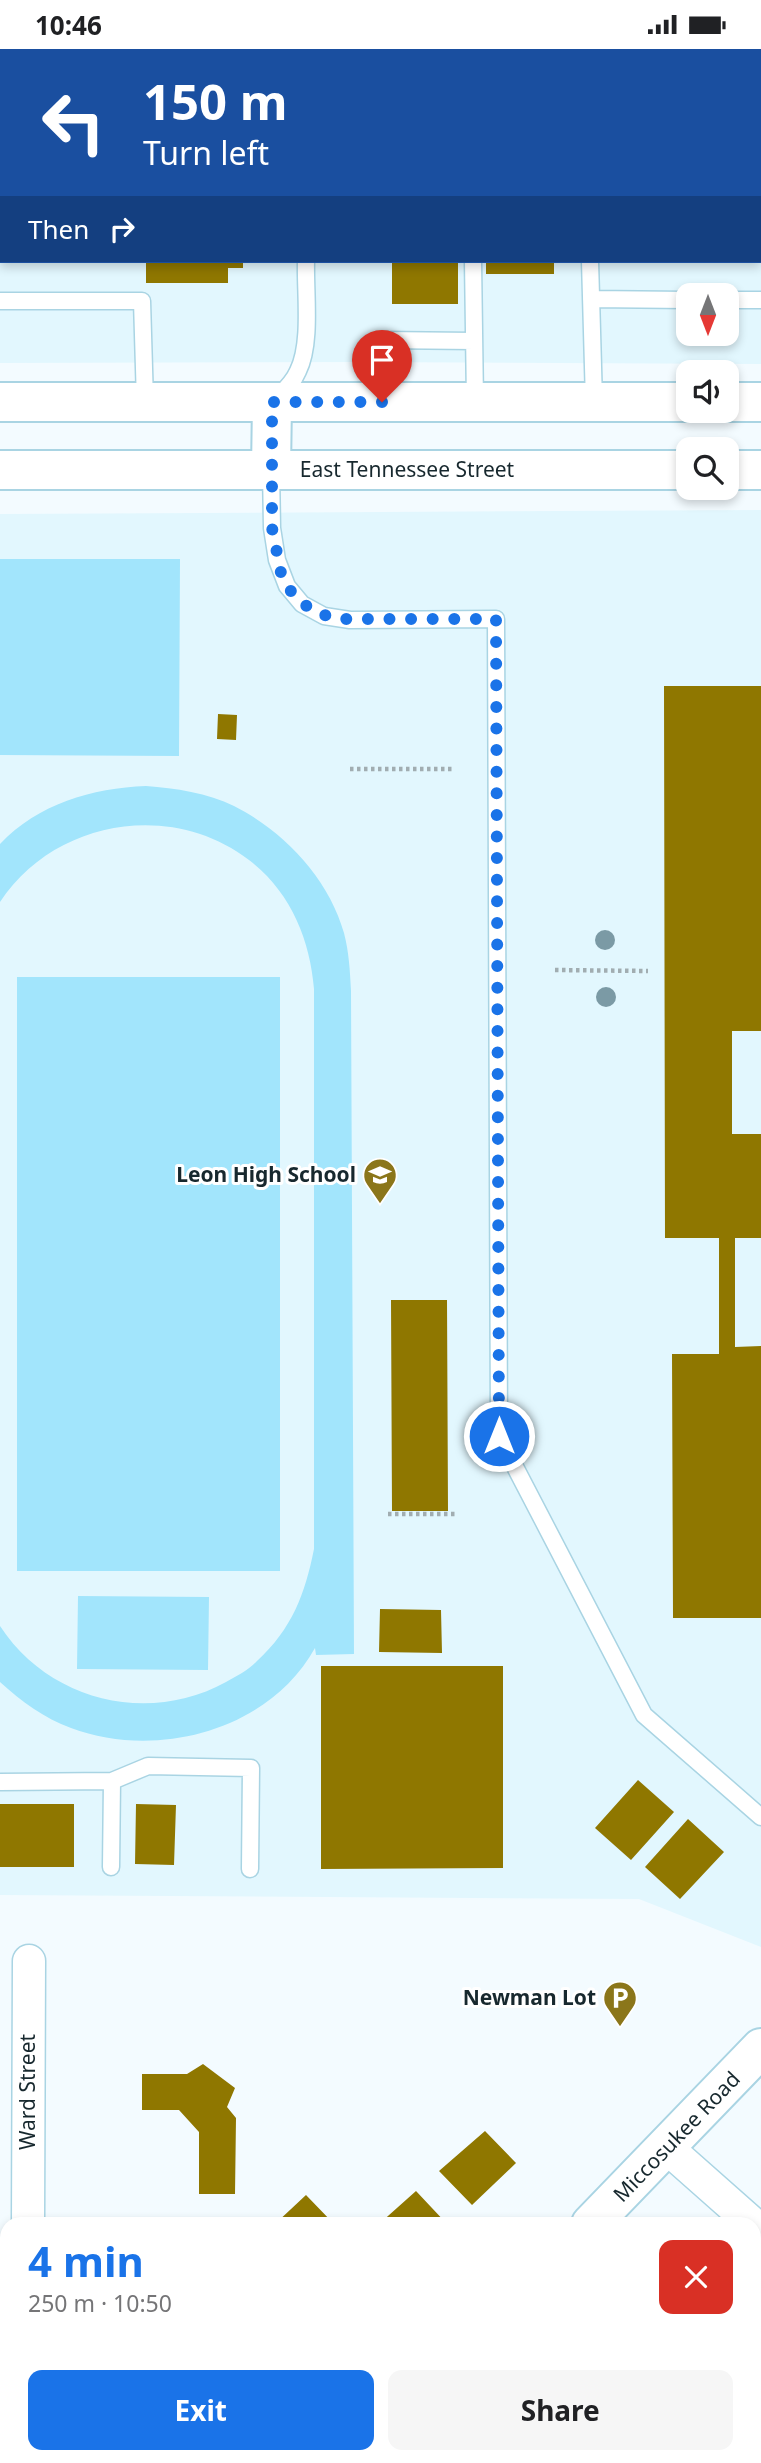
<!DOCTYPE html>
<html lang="en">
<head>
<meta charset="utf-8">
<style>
  :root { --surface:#fff; --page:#f6f6f6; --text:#202124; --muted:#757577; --accent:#1a73e8 }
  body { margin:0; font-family:"Noto Sans",sans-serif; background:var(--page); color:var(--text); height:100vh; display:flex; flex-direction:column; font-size:26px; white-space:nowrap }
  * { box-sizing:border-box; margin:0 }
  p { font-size:23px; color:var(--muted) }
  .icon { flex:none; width:38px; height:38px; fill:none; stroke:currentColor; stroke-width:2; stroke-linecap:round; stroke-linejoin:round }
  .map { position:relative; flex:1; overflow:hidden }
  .drawer { position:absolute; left:0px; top:2168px; width:761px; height:247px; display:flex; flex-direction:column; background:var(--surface); border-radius:21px 21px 0 0; box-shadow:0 4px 10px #0003 }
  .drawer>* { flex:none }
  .guide { position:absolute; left:0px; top:0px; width:761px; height:214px; box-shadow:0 4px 10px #0003; background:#1a4fa0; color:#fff; overflow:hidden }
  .needle { width:46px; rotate:180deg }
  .fabs { position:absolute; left:676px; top:234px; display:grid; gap:14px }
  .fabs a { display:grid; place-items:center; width:63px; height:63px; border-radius:14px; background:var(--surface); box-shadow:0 4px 10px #0003; font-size:35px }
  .pin { position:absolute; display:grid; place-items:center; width:60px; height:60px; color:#fff; margin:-72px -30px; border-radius:50% 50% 50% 0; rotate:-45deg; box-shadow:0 0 7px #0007 }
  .pin .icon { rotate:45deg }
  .me { position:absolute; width:77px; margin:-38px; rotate:0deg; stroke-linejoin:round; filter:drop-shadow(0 0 5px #0008) }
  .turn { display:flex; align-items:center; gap:24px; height:147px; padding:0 28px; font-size:32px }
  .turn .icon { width:91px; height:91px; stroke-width:2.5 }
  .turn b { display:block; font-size:49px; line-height:60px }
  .then { display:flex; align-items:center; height:66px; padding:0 28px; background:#0003; gap:14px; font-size:26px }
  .round { display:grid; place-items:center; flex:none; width:74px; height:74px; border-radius:14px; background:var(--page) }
  .head { display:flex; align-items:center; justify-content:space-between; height:119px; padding:0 28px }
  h1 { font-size:42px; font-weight:700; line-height:52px; color:var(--accent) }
  .action { display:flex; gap:14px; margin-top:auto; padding:14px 28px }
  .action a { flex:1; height:80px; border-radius:14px; background:var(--accent); color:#fff; font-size:28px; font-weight:700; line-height:80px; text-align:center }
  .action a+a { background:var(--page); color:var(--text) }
  .status { display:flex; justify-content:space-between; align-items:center; height:49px; padding:0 35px; background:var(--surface); direction:ltr }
  .status svg { height:19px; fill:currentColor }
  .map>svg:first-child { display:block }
  .built { fill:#e2f7fe; fill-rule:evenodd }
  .green { fill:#a2e5fc }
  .building { fill:#8f7700 }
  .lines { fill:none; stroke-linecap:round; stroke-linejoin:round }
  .service-casing { stroke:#a9d4e3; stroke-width:19 }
  .minor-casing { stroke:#a9d4e3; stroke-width:35 }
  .tertiary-casing { stroke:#a9d4e3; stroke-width:42 }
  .primary-casing { stroke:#a9d4e3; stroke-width:42 }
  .path { stroke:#a1adb1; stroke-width:4.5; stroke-dasharray:3.5 3.5; stroke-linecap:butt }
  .service { stroke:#fff; stroke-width:16 }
  .minor { stroke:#fff; stroke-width:32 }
  .tertiary { stroke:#fff; stroke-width:38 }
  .primary { stroke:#fff; stroke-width:38 }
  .tree { fill:#7b9aa5 }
  .route { stroke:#1a73e8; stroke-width:12; stroke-dasharray:0 21.6 }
  .labels { text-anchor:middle; stroke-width:6; stroke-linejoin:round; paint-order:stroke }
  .street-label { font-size:21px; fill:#17282e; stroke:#fff }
  .poi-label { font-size:21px; font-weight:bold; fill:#17282e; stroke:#fff; text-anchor:end }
</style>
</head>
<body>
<div class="status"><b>10:46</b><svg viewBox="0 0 49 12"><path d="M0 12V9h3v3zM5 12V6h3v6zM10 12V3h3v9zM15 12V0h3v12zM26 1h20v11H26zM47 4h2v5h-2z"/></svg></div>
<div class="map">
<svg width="761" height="2414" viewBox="0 0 761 2414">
  <rect width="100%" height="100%" fill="#f3fbff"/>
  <path class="built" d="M665,0H761V315L363,313L0,314V68H2V212H760V2H665ZM688,247H726V285H688Z
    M761,461V1898L639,1850L0,1846V465Z"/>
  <path class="green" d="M0,510H180L179,707L0,706Z
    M146,737C175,739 208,744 234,757C284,782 329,830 344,884C349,903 350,922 351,942L354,1605L316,1606L315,1599C269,1682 156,1711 71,1679C44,1669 22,1653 0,1633V1577C49,1652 148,1676 226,1633C237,1627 249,1621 257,1612C292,1580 305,1545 314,1500V940C310,890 290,842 249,811C171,751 54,771 0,853V795C38,755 92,739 146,737Z
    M17,928H280V1522H17Z
    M78,1547L209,1548L208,1621L77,1620Z"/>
  <path class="building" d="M146,212H243V219H228V234H146Z
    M392,212H458V255H392Z
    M486,212H554V225H486Z
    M664,637H761V982H732V1085H761V1189H735V1298L761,1297V1569H673L672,1305H719V1189H665Z
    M218,665L237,666L236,691L217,690Z
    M391,1251H447L448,1462H392Z
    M380,1560L441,1561L442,1604L379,1603Z
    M321,1617H503V1819L321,1820Z
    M638,1731L674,1763L631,1811L595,1779Z
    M0,1755H74V1818H0Z
    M136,1755L176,1756L174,1816L135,1815Z
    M688,1770L724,1803L680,1850L645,1818Z
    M203,2015L235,2039L227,2058L236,2069L235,2145H199V2083L179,2061H142V2025H187Z
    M485,2082L516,2114L472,2156L439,2122Z
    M416,2142L447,2175H379Z
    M306,2146L334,2175H275Z
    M754,2241L761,2247V2323L754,2316Z
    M754,2330L761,2337V2352L754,2359Z
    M570,2408H643L649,2414H576Z
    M653,2408H681L675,2414H659Z"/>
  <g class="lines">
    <g class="service-casing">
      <path id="service" d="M712,2V0
        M0,118H2
        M760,180H761
        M473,212L475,353
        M590,212L594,353
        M591,250L688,251
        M726,251H761
        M0,252H142L145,353
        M278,348C286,340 294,332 298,322C312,294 305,243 306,212
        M381,353V291L474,292
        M271,421L272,479L277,511L287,537L302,555L324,567L350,571L496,570L499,1387L644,1666L761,1768
        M0,1733L112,1732L148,1717L251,1719L250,1820
        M111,1818L112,1732
        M48,2414L52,2408"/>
    </g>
    <g class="minor-casing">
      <path id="minor" d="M666,2098L753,2175
        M28,2175L29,1912
        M0,2366L7,2367
        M117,2408L130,2414"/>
    </g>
    <g class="tertiary-casing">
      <path id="tertiary" d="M591,2175L761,1999
        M355,2414L361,2408"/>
    </g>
    <g class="primary-casing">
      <path id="primary" d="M0,353H688
        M726,353H761
        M0,421H688
        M271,421L272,353
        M726,421H761"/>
    </g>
    <path class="path" d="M350,720H454
      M555,921L648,922
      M388,1465H456"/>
    <use href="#service" class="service"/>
    <use href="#minor" class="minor"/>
    <use href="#tertiary" class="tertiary"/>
    <use href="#primary" class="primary"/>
  </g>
  <g class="tree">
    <circle cx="605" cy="891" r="10"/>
    <circle cx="606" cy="948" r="10"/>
  </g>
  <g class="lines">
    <path class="route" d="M382,353H272V479L281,524L293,546L313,562L336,570H496L499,1387"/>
  </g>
  <defs>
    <g id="school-pin" transform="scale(1.75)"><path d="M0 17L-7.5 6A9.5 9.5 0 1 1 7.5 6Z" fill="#8b761a" stroke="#fff"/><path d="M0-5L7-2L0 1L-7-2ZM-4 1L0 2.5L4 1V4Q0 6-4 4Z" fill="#fff"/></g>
    <g id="parking-pin" transform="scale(1.75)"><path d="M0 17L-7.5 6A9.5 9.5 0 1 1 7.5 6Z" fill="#8b761a" stroke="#fff"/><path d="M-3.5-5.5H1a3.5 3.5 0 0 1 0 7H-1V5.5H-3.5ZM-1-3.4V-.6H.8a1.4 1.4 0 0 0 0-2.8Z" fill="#fff"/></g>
  </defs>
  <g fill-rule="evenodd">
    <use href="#school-pin" x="380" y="1126"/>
    <use href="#parking-pin" x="620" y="1949"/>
  </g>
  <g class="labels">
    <g class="street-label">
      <text x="407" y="428">East Tennessee Street</text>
      <text transform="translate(28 2043) rotate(-90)" y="7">Ward Street</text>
      <text transform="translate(677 2088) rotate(-46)" y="7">Miccosukee Road</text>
    </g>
    <g class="poi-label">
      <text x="356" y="1133">Leon High School</text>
      <text x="596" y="1956">Newman Lot</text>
    </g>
  </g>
</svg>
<div class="fabs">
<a><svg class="needle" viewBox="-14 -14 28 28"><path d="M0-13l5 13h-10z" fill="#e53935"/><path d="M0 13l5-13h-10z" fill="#757577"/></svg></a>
<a><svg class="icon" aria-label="sound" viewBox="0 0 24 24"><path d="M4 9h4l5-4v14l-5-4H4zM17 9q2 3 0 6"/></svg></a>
<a><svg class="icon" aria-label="search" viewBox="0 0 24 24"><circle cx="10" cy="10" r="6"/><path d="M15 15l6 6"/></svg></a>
</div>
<div class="pin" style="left:382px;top:353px;background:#d93025"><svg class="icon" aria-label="arrive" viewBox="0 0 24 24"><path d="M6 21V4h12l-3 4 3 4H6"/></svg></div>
<svg class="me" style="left:499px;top:1387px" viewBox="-20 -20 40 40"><circle r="17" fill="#1a73e8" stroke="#fff" stroke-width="3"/><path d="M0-11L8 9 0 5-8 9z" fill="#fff"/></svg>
<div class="guide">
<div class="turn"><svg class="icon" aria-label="left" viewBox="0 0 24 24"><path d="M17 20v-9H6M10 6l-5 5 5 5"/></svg><div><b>150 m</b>Turn left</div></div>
<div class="then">Then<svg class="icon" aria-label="right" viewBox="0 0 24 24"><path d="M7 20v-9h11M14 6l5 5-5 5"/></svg></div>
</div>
<section class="drawer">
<div class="head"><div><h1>4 min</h1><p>250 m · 10:50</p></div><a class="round" style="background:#d93025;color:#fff"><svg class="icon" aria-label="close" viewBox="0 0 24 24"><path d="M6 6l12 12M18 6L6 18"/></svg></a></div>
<div class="action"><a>Exit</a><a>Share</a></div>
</section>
</div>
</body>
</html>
